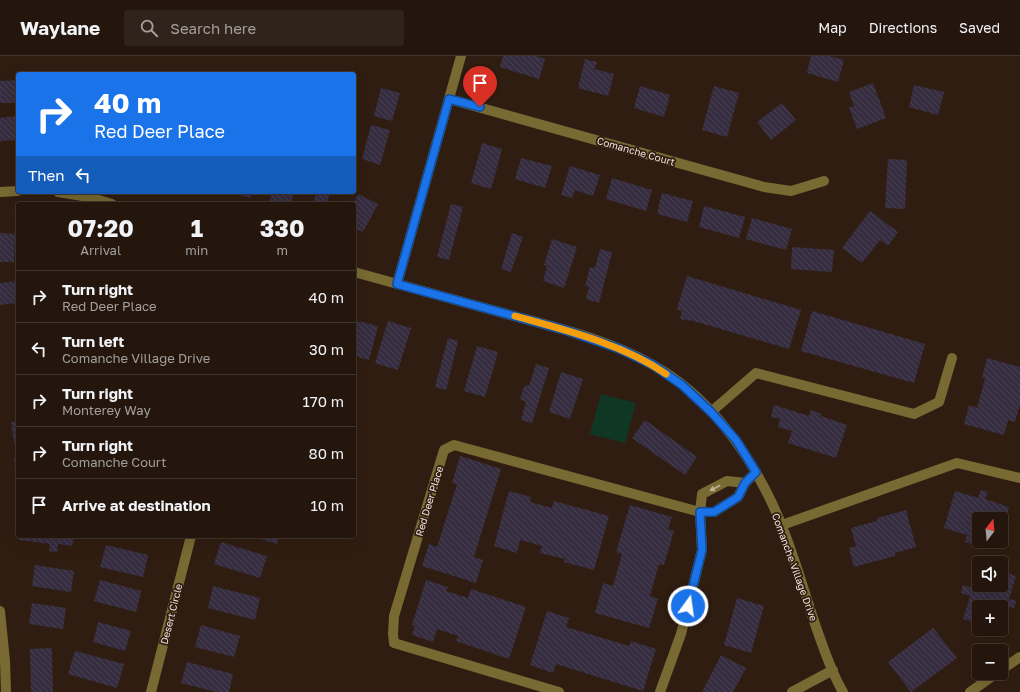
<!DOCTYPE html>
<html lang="en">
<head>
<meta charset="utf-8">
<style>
  :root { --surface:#24160d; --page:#30231b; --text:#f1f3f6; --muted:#a39f9d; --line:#41352e }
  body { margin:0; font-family:"Golos Text",sans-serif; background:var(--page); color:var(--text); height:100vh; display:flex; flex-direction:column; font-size:15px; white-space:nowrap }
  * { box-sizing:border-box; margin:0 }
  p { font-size:13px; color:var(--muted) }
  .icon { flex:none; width:22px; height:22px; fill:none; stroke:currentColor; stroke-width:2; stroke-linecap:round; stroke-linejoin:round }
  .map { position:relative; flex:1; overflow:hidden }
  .drawer { position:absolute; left:16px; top:146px; width:340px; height:336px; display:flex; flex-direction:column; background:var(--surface); border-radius:4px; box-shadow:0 4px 16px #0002,0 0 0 1px var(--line) }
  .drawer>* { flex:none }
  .top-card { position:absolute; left:16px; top:16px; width:340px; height:122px; border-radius:4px; box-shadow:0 4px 16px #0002,0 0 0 1px var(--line); background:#1a73e8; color:#fff; overflow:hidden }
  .needle { width:26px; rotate:16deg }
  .tools { position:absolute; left:972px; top:456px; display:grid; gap:8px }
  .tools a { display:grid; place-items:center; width:36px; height:36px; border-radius:4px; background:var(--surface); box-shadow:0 4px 16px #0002,0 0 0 1px var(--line); font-size:20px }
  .pin { position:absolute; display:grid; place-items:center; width:34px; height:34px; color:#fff; margin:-41px -17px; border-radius:50% 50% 50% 0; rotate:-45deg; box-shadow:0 0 4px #0007 }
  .pin .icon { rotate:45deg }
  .me { position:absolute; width:44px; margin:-22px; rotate:14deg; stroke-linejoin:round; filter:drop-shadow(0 0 3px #0008) }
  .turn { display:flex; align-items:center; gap:14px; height:84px; padding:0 12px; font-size:18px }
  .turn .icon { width:52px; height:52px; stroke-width:2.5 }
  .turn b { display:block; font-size:28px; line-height:34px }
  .then { display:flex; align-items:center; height:38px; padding:0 12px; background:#0003; gap:8px; font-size:15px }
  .eta { display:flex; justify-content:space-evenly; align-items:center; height:68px; text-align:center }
  .eta b { font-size:24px; font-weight:700; line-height:28px }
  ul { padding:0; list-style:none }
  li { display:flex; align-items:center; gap:12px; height:52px; padding:0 12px; border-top:1px solid var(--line) }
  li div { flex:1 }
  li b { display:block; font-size:15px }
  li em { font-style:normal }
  header { display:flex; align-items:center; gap:24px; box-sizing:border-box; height:56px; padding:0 20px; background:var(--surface); border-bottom:1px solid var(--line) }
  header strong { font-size:19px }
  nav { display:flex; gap:22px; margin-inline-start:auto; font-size:14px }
  .search { width:280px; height:36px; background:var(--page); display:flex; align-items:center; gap:10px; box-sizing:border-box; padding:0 14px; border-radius:4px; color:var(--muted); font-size:15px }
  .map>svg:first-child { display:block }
  .pitch { fill:#103724 }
  .building { fill:url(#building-back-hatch) }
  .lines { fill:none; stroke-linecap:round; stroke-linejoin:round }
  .minor { stroke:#796933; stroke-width:10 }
  .oneway { fill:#c1b398 }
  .route-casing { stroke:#114b97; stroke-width:10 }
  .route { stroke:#1a73e8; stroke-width:7 }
  .slow { stroke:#f59e0b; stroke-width:7 }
  .labels { text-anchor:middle; stroke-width:3.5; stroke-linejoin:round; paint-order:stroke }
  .street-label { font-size:10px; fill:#f1e4dc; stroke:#301d11 }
</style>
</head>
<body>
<header>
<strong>Waylane</strong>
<div class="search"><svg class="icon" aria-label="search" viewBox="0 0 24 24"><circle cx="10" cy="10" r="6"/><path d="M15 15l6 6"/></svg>Search here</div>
<nav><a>Map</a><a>Directions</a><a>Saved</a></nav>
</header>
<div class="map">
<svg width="1020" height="636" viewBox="0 0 1020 636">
  <defs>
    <pattern id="building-back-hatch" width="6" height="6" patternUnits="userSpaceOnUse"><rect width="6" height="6" fill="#362d40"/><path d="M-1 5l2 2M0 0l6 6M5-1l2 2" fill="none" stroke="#4a4152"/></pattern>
  </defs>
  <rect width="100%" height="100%" fill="#301d11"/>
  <path class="pitch" d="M601,338L636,347L625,387L590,378Z"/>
  <path class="building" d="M503,0H536L545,3L539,23L500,11Z
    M811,0H829L844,4L838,26L807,17Z
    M585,3L597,6L594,13L614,18L608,40L578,32Z
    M18,24V47H0V25Z
    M873,27L886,62L857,73L849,51L854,50L849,36Z
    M914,29L944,36L938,59L909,51Z
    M640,30L670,39L664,61L634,52Z
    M714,30L739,37L727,81L702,74Z
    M381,32L400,37L392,65L374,60Z
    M782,47L796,64L771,84L757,66Z
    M18,60V84L0,85V62Z
    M371,69L390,74L380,109L362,103Z
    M482,87L502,93L491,133L471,127Z
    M521,102L552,110L545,132L515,123Z
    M888,103L907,104L905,153L885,152Z
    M570,110L600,119L593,140L575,134L572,142L561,139Z
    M612,122L652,134L646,155L606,143Z
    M229,136H252L250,142Z
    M272,136H294L291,148L269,147Z
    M316,136H330L327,148H313Z
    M662,137L693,145L687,166L657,158Z
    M358,138L378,148L363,176L354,172V148H353Z
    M451,148L463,151L449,204L437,201Z
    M704,150L745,161L739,182L699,171Z
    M870,155L898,176L888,190L880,184L862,207L842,192Z
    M752,162L792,173L786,194L746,183Z
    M0,177L15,178L14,206H0Z
    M512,177L523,181L511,216L501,213Z
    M552,183L577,191L564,232L543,225L547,210L544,209Z
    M792,191L834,194L832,216L791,213Z
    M600,193L612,196L599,247L586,243L589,231L585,230L590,211L595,212Z
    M687,220L801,254L789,293L690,264V265L680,263L682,255L677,253Z
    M18,225V247L0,249V227Z
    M812,255L925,288L914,327L801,295Z
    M354,264L378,270L369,304L354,300Z
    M388,265L411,272L398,314L375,307Z
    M448,282L458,285L446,334L435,331Z
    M477,290L498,296L485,341L464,335Z
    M987,302L1020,311V348L1015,366L1008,364L1004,379L964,368L969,349L977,352L985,323L982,322Z
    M536,308L549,312L532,367L521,364L526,346L520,343L525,329L529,330Z
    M561,316L583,323L570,363L549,356Z
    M774,349L809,360L811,354L821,358V360L847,369L836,402L788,387L792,375L778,371L780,363L771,361Z
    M645,364L697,401L685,419L632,382Z
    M18,365V387H14L11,366Z
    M460,400L501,413L474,501L483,504L476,527L422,510L429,488L437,491L457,428L452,427Z
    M18,401V415H15L14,402Z
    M981,434L988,436L985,443L1009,451L1001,478V463H979V482L975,480L972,488L965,486L967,479L944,472L955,435L978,442Z
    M509,435L531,441L530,446L552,452L554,445L609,460L594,514L564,506L565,503L540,497L542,490L520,484L517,497L494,490Z
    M630,449L672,461L668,473L674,475L664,509L659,508L650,540L658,543L649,572L595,557L603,527L613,530L622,498L616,496Z
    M906,454L916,491L895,497V500L854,511L849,492L856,490L851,472L877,465V462Z
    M19,480H74L72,490L58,488L57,496L49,495L50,488L19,484Z
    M250,480H279L277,488Z
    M221,486L267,500L260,522L214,508Z
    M106,489L148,499L143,521L100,511Z
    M35,509L74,515L71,536L32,530Z
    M979,509V529H1001V515L1016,520L1009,543L1016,545L1014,552L1007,550L1001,568V551H979V568L963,563L970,540L961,537L963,529L972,532Z
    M100,524L141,535L136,556L94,545Z
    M426,524L448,531L446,535L468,542L471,533L526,551L509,603L456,585L458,580L437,573L433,586L412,579L415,570L412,569Z
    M213,530L260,542L255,564L208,552Z
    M737,542L764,550L751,597L724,589Z
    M32,547L66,552L63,573L29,568Z
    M547,555L569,562L566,571L629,590L631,585L656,593L643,635L556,608L553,617L530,609Z
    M98,566L131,575L125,595L93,586Z
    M201,569L240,580L234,601L195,591Z
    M933,572L957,602L911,636L888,606Z
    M52,592L53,636H31L30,593Z
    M75,595L124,608L117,632L68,618Z
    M721,599L746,612L733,636H702Z
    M187,606L233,618L229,636H216L181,627Z"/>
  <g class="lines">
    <path class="minor" d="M449,43L764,131L791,135L824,125
      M0,136L18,135
      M58,136L89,141L112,148
      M354,216C406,230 458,245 510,259C558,272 609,284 653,309C706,338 745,391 771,445C790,485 802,529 816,571C824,593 831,616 843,636
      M397,228L461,0
      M711,356L756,317L914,358L939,346L952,302
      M745,427L727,425L702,438L700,456H714L738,441L745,427L756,416
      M782,469L957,407L1020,422
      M0,555L5,605L6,636
      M1001,614L1020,601
      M151,636L191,480
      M559,636L394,587L393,578L394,560L444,394L454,389L700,456L702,494L681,578L660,636
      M792,636L833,614
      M970,636L997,617"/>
  </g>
  <defs><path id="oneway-solid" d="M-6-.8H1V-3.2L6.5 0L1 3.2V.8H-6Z"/></defs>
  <use class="oneway" href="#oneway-solid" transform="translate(715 432) rotate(152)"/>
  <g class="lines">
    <g class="route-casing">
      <path id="route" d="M480,51L449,43L397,228L565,274L620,293L653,309L682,329L711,356L736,384L756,416L745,427L738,441L714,456H700L702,494L688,550"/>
    </g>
    <use href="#route" class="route"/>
    <path class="slow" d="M515,260C565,274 623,288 666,318"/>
  </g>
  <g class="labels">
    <g class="street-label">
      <text transform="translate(636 95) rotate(16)" y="4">Comanche Court</text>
      <text transform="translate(429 445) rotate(-73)" y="4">Red Deer Place</text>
      <text transform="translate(795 511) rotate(70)" y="4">Comanche Village Drive</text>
      <text transform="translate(171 558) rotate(-76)" y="4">Desert Circle</text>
    </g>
  </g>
</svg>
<div class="tools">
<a><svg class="needle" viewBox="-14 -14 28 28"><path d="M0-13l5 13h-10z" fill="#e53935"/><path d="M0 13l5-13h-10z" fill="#a39f9d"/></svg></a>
<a><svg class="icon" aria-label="sound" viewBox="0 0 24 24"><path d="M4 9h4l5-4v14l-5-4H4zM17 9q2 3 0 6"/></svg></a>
<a>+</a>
<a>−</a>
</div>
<div class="pin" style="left:480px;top:51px;background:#d93025"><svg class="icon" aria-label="arrive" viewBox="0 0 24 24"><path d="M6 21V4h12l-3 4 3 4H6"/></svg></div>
<svg class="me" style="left:688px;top:550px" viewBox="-20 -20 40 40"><circle r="17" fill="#1a73e8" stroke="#fff" stroke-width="3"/><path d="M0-11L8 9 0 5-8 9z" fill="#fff"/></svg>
<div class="top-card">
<div class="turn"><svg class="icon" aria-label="right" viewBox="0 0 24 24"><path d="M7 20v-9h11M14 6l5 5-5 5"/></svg><div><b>40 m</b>Red Deer Place</div></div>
<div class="then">Then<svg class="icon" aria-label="left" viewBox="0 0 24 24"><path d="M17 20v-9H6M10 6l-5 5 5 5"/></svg></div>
</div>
<section class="drawer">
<div class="eta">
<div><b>07:20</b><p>Arrival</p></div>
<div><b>1</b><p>min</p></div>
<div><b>330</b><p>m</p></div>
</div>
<ul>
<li><svg class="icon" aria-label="right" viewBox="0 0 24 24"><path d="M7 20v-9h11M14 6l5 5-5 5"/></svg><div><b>Turn right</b><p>Red Deer Place</p></div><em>40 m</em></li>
<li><svg class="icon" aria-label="left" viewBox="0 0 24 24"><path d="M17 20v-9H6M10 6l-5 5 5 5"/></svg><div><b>Turn left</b><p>Comanche Village Drive</p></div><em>30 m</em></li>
<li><svg class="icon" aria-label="right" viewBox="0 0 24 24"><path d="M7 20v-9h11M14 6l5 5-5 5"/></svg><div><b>Turn right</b><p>Monterey Way</p></div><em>170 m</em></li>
<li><svg class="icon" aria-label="right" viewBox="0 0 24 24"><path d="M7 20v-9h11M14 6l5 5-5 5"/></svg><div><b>Turn right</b><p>Comanche Court</p></div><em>80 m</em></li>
<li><svg class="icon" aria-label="arrive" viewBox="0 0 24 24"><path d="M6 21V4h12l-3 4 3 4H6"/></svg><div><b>Arrive at destination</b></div><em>10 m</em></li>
</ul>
</section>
</div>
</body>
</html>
